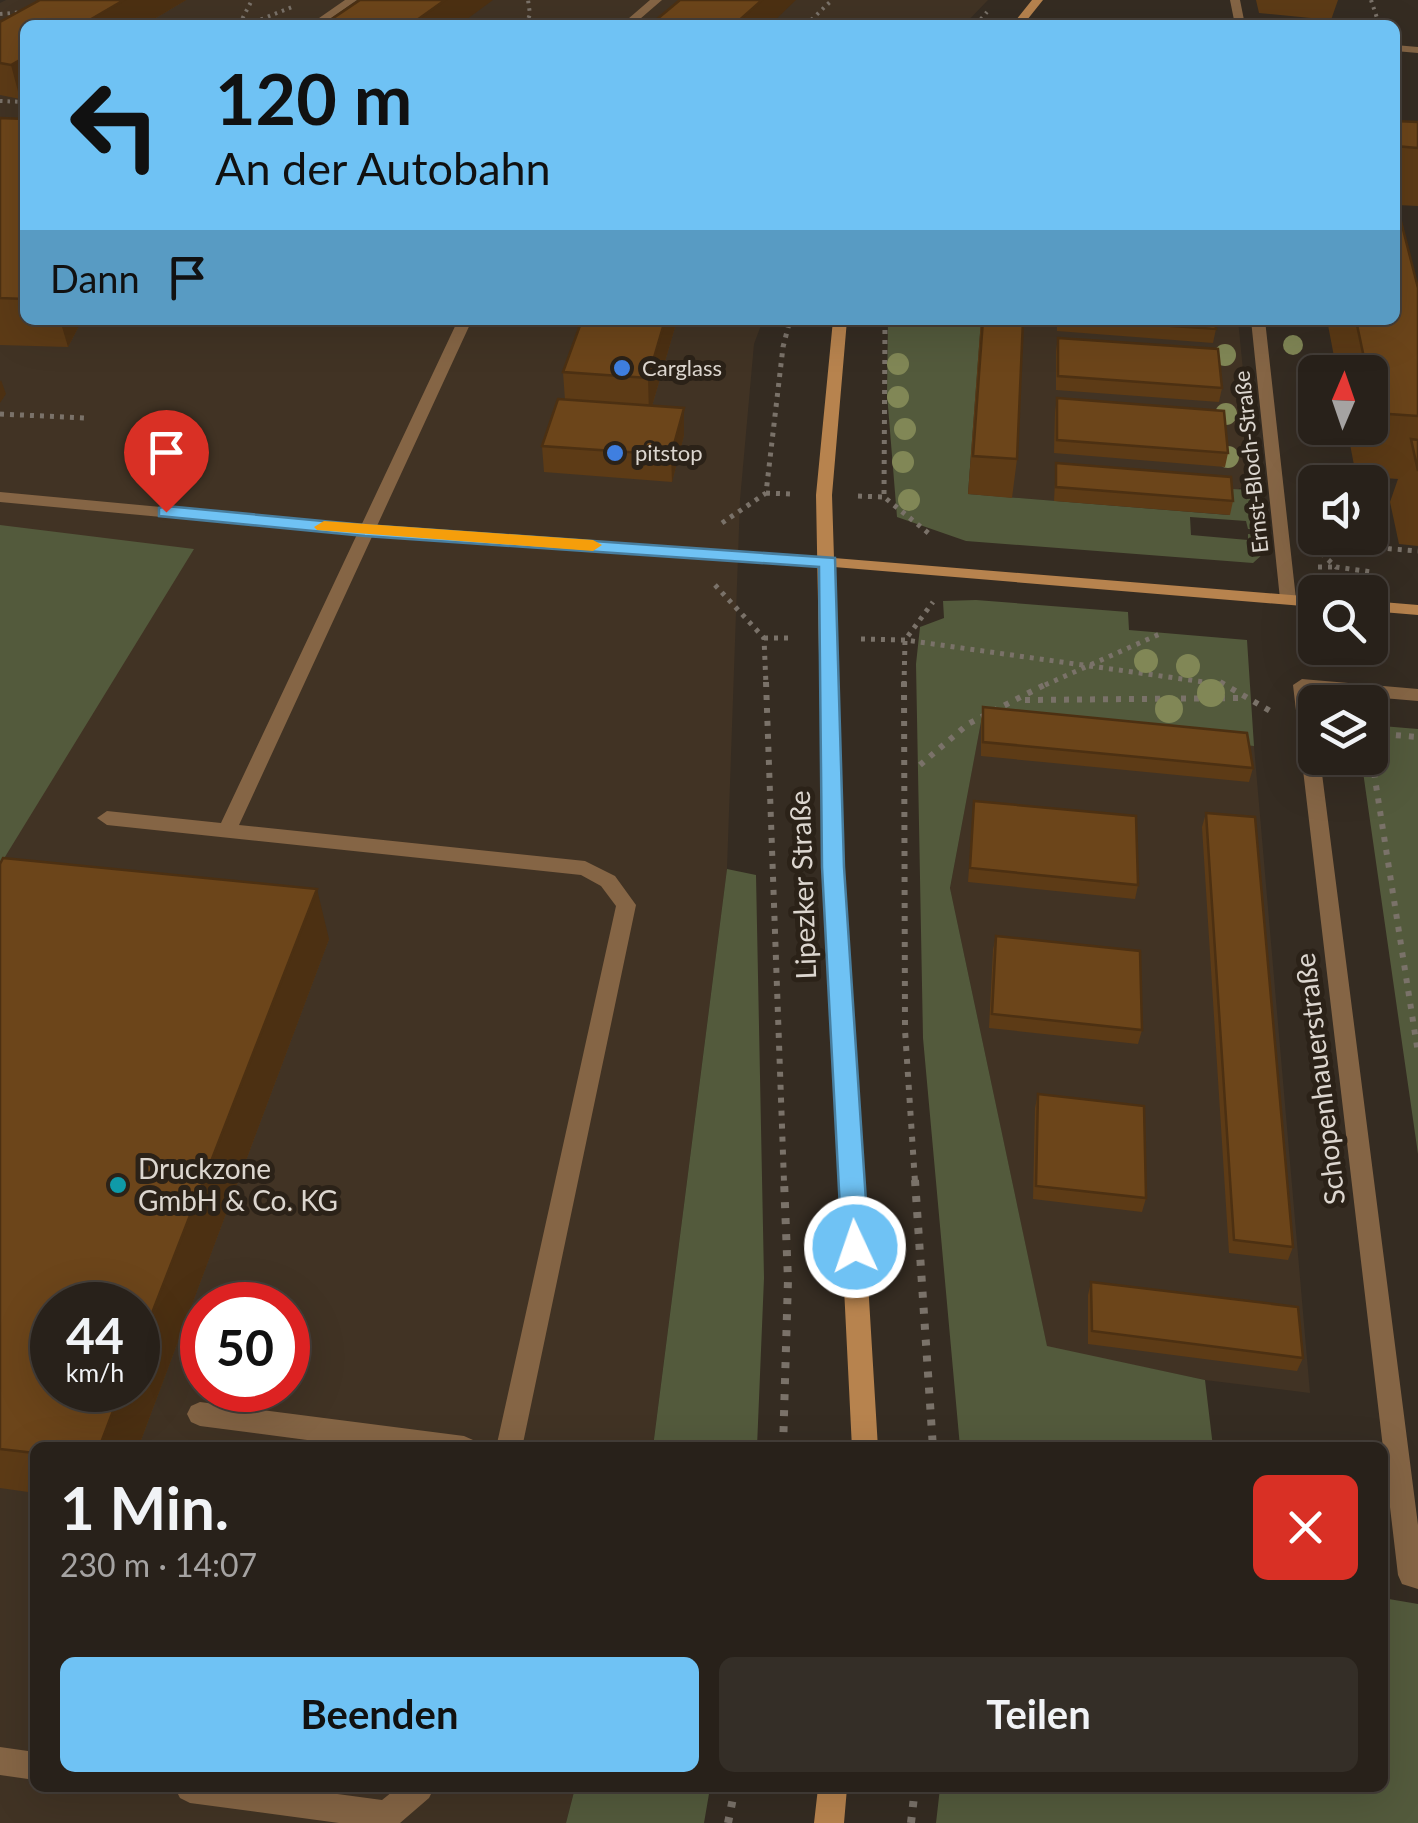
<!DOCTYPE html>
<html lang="de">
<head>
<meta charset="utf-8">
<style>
  :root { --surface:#28211a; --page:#342e27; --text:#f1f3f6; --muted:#a5a3a2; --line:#443e39; --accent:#6fc2f4 }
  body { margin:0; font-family:Lato,sans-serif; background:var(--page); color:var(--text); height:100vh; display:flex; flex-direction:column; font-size:38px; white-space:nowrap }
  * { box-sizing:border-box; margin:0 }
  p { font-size:32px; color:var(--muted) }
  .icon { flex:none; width:55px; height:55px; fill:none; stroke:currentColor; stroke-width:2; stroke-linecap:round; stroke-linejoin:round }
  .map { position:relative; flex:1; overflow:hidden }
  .side { position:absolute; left:30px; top:1442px; width:1358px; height:350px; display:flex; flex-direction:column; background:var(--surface); border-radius:15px; box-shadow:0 10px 40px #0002,0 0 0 2px var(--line) }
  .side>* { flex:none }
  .hud { position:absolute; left:20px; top:20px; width:1380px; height:305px; border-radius:15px; box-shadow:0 10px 40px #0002,0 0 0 2px var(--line); background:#6fc2f4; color:#111; overflow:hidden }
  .needle { width:65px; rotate:2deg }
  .buttons { position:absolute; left:1298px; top:355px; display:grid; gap:20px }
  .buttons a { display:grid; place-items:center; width:90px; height:90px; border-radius:15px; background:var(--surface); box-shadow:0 10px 40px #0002,0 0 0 2px var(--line); font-size:50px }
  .speed { position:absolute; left:30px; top:1282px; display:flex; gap:20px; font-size:50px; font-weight:700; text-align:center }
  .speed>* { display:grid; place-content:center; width:130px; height:130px; border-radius:50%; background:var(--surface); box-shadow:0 10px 40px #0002,0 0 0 2px var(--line); line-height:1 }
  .speed small { font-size:25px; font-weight:400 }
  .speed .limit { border:15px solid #d22; background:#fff; color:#111 }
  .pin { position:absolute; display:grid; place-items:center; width:85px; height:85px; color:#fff; margin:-102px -42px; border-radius:50% 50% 50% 0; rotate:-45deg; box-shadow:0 0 10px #0007 }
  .pin .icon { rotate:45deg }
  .me { position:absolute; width:110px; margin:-55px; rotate:357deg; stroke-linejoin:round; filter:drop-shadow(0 0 8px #0008) }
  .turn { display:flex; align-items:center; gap:35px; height:210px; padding:0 30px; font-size:45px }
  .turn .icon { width:130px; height:130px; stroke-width:2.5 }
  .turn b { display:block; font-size:70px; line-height:85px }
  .then { display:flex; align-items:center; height:95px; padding:0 30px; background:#0003; gap:20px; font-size:38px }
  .round { display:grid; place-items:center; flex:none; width:105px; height:105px; border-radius:15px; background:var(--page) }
  .overview { display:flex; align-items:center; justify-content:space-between; height:170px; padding:0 30px }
  h1 { font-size:60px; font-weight:700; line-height:75px }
  .primary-button { display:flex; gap:20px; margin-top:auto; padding:20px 30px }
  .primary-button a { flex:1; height:115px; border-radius:15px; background:var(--accent); color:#111; font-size:40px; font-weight:700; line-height:115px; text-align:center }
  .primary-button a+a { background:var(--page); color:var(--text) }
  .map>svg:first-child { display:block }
  .built { fill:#413324; fill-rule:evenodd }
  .green { fill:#535a3c }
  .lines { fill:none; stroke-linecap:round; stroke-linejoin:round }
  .path-far3 { stroke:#7a7269; stroke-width:4; stroke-dasharray:2.5 5; stroke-linecap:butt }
  .path-far2 { stroke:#7a7269; stroke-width:5; stroke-dasharray:4 6; stroke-linecap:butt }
  .path-far1 { stroke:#7a7269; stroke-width:6; stroke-dasharray:5 8; stroke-linecap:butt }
  .path { stroke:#7a7269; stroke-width:8; stroke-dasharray:6 10; stroke-linecap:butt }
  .lane { fill:#856545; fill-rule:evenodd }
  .street { fill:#856545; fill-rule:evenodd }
  .secondary { fill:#b7834e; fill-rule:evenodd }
  .tree { fill:#818756 }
  .wall { fill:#5d3b16 }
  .shaded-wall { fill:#4c3012 }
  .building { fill:#6c451a; stroke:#4c3012; stroke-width:2.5 }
  .route { fill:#6fc2f4; stroke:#487e9f; stroke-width:2.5 }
  .slow { fill:#f59e0b }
  .shop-dot { fill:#3f7fe0; stroke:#2b2218; stroke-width:4 }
  .culture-dot { fill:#0f9aa8; stroke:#2b2218; stroke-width:4 }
  .labels { text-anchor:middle; stroke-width:10; stroke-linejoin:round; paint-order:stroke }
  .far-poi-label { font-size:22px; fill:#dcd6cf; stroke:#2b2218; text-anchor:start }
  .far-street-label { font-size:22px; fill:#dcd6cf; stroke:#2b2218 }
  .street-label { font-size:28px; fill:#dcd6cf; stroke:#2b2218 }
  .poi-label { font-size:28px; fill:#dcd6cf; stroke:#2b2218; text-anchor:start }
</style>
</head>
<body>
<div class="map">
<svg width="1418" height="1823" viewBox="0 0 1418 1823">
  <rect width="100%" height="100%" fill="#352c22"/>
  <path class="built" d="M6,0H988L964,25H25V150L0,148V3Z
    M0,152L25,320H763L754,344L740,500L727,869L653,1447L35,1448V1788H575L566,1823H0ZM52,1305H138V1390H52ZM202,1305H288V1390H202Z
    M981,320H1238L1255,490L1239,488L1230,515L968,494Z
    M981,721L1254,746L1310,1393L1205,1380L1047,1347L950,888Z"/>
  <path class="green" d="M888,320H981L968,494L1229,515L1231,489L1255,490L1261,530L1248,529L1246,521L1190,517L1191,535L1248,540V534L1261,535L1264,553L1253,563L966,541L897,517L887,394Z
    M0,525L194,549L0,865Z
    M976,600L1128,612L1129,630L1247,640L1254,746L981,722L950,888L1047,1346L1205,1380L1213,1447H960L923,1038L916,664L920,627L944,618L943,601Z
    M1370,725L1418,729V1154L1361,758H1370Z
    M727,869L756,875L764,1278L757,1447H653Z
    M1383,1598L1418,1604V1823H936L940,1788H1382Z
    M575,1788H710L704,1823H566Z"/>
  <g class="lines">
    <path class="path-far3" d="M1371,0L1379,24
      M0,14L24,12
      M1060,23L1093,25
      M239,25L252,0
      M247,25L292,7
      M526,25L530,14L528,0
      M806,25L832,0
      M976,25L987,12
      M0,101L25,102"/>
    <path class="path-far2" d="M885,320L884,497L932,536
      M0,414L86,418
      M1370,487L1381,548
      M766,493L790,494
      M858,496L884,497
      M722,523L766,493L783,347L790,320
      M1318,543L1418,551
      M1321,553L1336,567L1372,572
      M1318,567H1336
      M715,585L764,638L766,685
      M764,638H793
      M861,639L905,640L1225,685
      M904,685L905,640L933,602
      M1045,685L1162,633"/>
    <path class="path-far1" d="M766,682L784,1182
      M904,682L905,1030L915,1182
      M1220,682L1272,712
      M1025,700L1243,698
      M1370,733L1418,737
      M1370,747L1418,1053
      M920,765L968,724L1050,682"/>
    <path class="path" d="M915,1180L933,1448
      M783,1448L788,1280L784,1180
      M728,1823L735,1788
      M911,1823L915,1788"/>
    <path class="lane" d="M345,0H357L321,25H309Z
      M650,0H662L633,25H621Z
      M1230,0H1240L1245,25H1235Z
      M458,320H472L239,825L585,861L615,876L636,905L522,1448H496L616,906L601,886L581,875L107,825L97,818L107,811L221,823Z
      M200,1402L464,1436L473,1440L477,1448H368L200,1426L191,1422L187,1414L191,1406Z
      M0,1747L35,1752V1780L0,1775Z
      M175,1788H293L382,1800L397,1788H434L429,1798L400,1823H339L190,1803L180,1798Z"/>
    <path class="street" d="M1395,45L1418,47V53L1395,51Z
      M1251,320H1265L1296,599L1288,604L1280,599Z
      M0,492L365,526L828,557L836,562L828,567L365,536L0,502Z
      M1302,679L1418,689V701L1312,692L1315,758H1320L1418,1525V1589L1402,1584L1398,1575L1293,685Z"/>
    <path class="secondary" d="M1032,0H1043L1023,25H1012Z
      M833,320H847L832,495L834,558L1315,597V607L834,567L843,867L878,1448H852L823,867L816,495Z
      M1370,601L1418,605V615L1370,611Z
      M818,1788H847L844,1823H814Z"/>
  </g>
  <g class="tree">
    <circle cx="1293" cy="345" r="10"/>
    <circle cx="1225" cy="355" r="11"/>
    <circle cx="898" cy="364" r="11"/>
    <circle cx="898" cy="397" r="11"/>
    <circle cx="1226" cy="414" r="11"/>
    <circle cx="905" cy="429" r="11"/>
    <circle cx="1228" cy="457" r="11"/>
    <circle cx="903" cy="462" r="11"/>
    <circle cx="909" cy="500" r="11"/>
    <circle cx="1146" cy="661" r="12"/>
    <circle cx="1188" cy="666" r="12"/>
    <circle cx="1211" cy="693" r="14"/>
    <circle cx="1169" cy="709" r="14"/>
  </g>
  <path class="wall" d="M40,0H186L144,25H25V96L20,99L0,95V22Z
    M1256,0H1338L1331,20L1259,13Z
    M0,118L25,119V320H82L68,347L0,345Z
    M1395,121L1418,122V206L1397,205L1418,288V546L1399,544L1390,502L1398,479L1356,476L1347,428H1370V372H1337L1327,320H1395Z
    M582,320H675V327L652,406L684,408V435L672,482L544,472L542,446L565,400L563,372Z
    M981,320H1023L1017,459L1012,498L968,494Z
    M1057,320H1215L1216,329L1213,343L1057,331Z
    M1058,338L1222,388L1219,402L1056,390V351Z
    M1057,398L1228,453L1225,467L1054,453L1055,412Z
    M1056,463L1233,501L1230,515L1054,501Z
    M983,707L1253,768L1249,782L981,756V721Z
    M974,801L1138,885L1135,899L968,882Z
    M1206,813L1293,1247L1288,1260L1229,1253L1202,827Z
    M0,864L329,939L138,1448H35V1493L0,1488Z
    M996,936L1142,1030L1138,1044L989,1028L993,950Z
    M1038,1094L1146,1198L1142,1212L1033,1199L1035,1108Z
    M1091,1282L1303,1358L1297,1371L1088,1344V1295Z"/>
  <path class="shaded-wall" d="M124,0H186L144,25H81Z
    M445,0H493L459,25H410Z
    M762,0H796L770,25H734Z
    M25,57V96L20,99L11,65Z
    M60,320H82L68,347Z
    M665,320H675V327L649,416L648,378Z
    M1,380L6,394L0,403V382Z
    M684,408V435L672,482L671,455Z
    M317,889L329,939L138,1448H99L121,1390H138V1349Z"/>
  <path class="building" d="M40,0H124L81,25H25V57L11,65L0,63V22Z
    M360,0H445L410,25H323Z
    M680,0H762L734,25H650Z
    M0,118L25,119V299L0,298Z
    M1395,121L1418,122V148L1395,146Z
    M1395,198L1418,288V416L1375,413L1370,389V372H1367L1356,320H1395Z
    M582,320H665L648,378L563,372Z
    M983,320H1023L1017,459L973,456Z
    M1084,320H1215L1216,329Z
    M1058,338L1218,349L1222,388L1058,376Z
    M1057,398L1224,411L1228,453L1057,440Z
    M558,399L684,408L671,455L542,446Z
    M1411,439L1418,440V471Z
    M1056,463L1231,477L1233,501L1056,487Z
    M983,707L1247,733L1253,768L983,742Z
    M974,801L1136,816L1138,885L970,868Z
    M1206,813L1255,817L1293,1247L1234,1240Z
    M3,858L317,889L138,1349V1305H52V1390H121L99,1448H35V1453L0,1449V864Z
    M996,936L1140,951L1142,1030L992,1014Z
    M1038,1094L1144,1106L1146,1198L1036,1186Z
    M1091,1282L1298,1307L1303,1358L1092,1331Z"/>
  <path class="route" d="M166,506L365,525L835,558L844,867L869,1247L865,1255L855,1259L846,1255L842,1247L822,867L819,567L365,536L159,516V508Z"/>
  <path class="slow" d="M324,521L593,540L602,545L593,551L317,530L314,527Z"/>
  <g class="shop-dot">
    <circle cx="622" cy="368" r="10"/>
    <circle cx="615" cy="453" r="10"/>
  </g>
  <circle class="culture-dot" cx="118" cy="1185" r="10"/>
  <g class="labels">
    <g class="far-poi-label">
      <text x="642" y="376">Carglass</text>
      <text x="635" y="461">pitstop</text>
    </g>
    <g class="far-street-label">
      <text transform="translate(1251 462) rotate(-96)" y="8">Ernst-Bloch-Straße</text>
    </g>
    <g class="street-label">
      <text transform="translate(803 885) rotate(-92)" y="10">Lipezker Straße</text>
      <text transform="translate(1320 1079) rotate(-97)" y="10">Schopenhauerstraße</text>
    </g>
    <g class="poi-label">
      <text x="138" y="1179">Druckzone<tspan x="138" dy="32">GmbH &amp; Co. KG</tspan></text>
    </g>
  </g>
</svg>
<div class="buttons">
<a><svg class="needle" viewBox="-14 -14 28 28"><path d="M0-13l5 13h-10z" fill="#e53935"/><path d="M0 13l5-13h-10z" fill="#a5a3a2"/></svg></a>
<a><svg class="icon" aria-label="sound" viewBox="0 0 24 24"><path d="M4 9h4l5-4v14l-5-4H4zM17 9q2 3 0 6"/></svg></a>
<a><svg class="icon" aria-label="search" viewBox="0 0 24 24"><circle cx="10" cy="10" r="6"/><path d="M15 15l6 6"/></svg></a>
<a><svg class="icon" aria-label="layers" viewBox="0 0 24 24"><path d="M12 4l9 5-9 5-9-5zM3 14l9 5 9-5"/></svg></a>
</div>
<div class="speed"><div>44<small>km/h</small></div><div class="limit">50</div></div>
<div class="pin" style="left:166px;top:512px;background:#d93025"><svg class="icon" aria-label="arrive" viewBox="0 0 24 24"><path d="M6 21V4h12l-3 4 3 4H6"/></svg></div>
<svg class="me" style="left:855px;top:1247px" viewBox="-20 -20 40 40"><circle r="17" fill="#6fc2f4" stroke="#fff" stroke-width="3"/><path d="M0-11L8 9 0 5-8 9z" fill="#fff"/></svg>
<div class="hud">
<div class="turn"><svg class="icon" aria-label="left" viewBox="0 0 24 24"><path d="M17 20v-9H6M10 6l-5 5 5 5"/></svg><div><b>120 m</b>An der Autobahn</div></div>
<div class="then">Dann<svg class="icon" aria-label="arrive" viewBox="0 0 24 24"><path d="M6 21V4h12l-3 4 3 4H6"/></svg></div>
</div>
<section class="side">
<div class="overview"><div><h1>1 Min.</h1><p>230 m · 14:07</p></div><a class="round" style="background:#d93025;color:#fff"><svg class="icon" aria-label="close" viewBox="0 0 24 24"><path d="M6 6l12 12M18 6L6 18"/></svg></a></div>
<div class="primary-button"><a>Beenden</a><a>Teilen</a></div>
</section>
</div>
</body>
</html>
